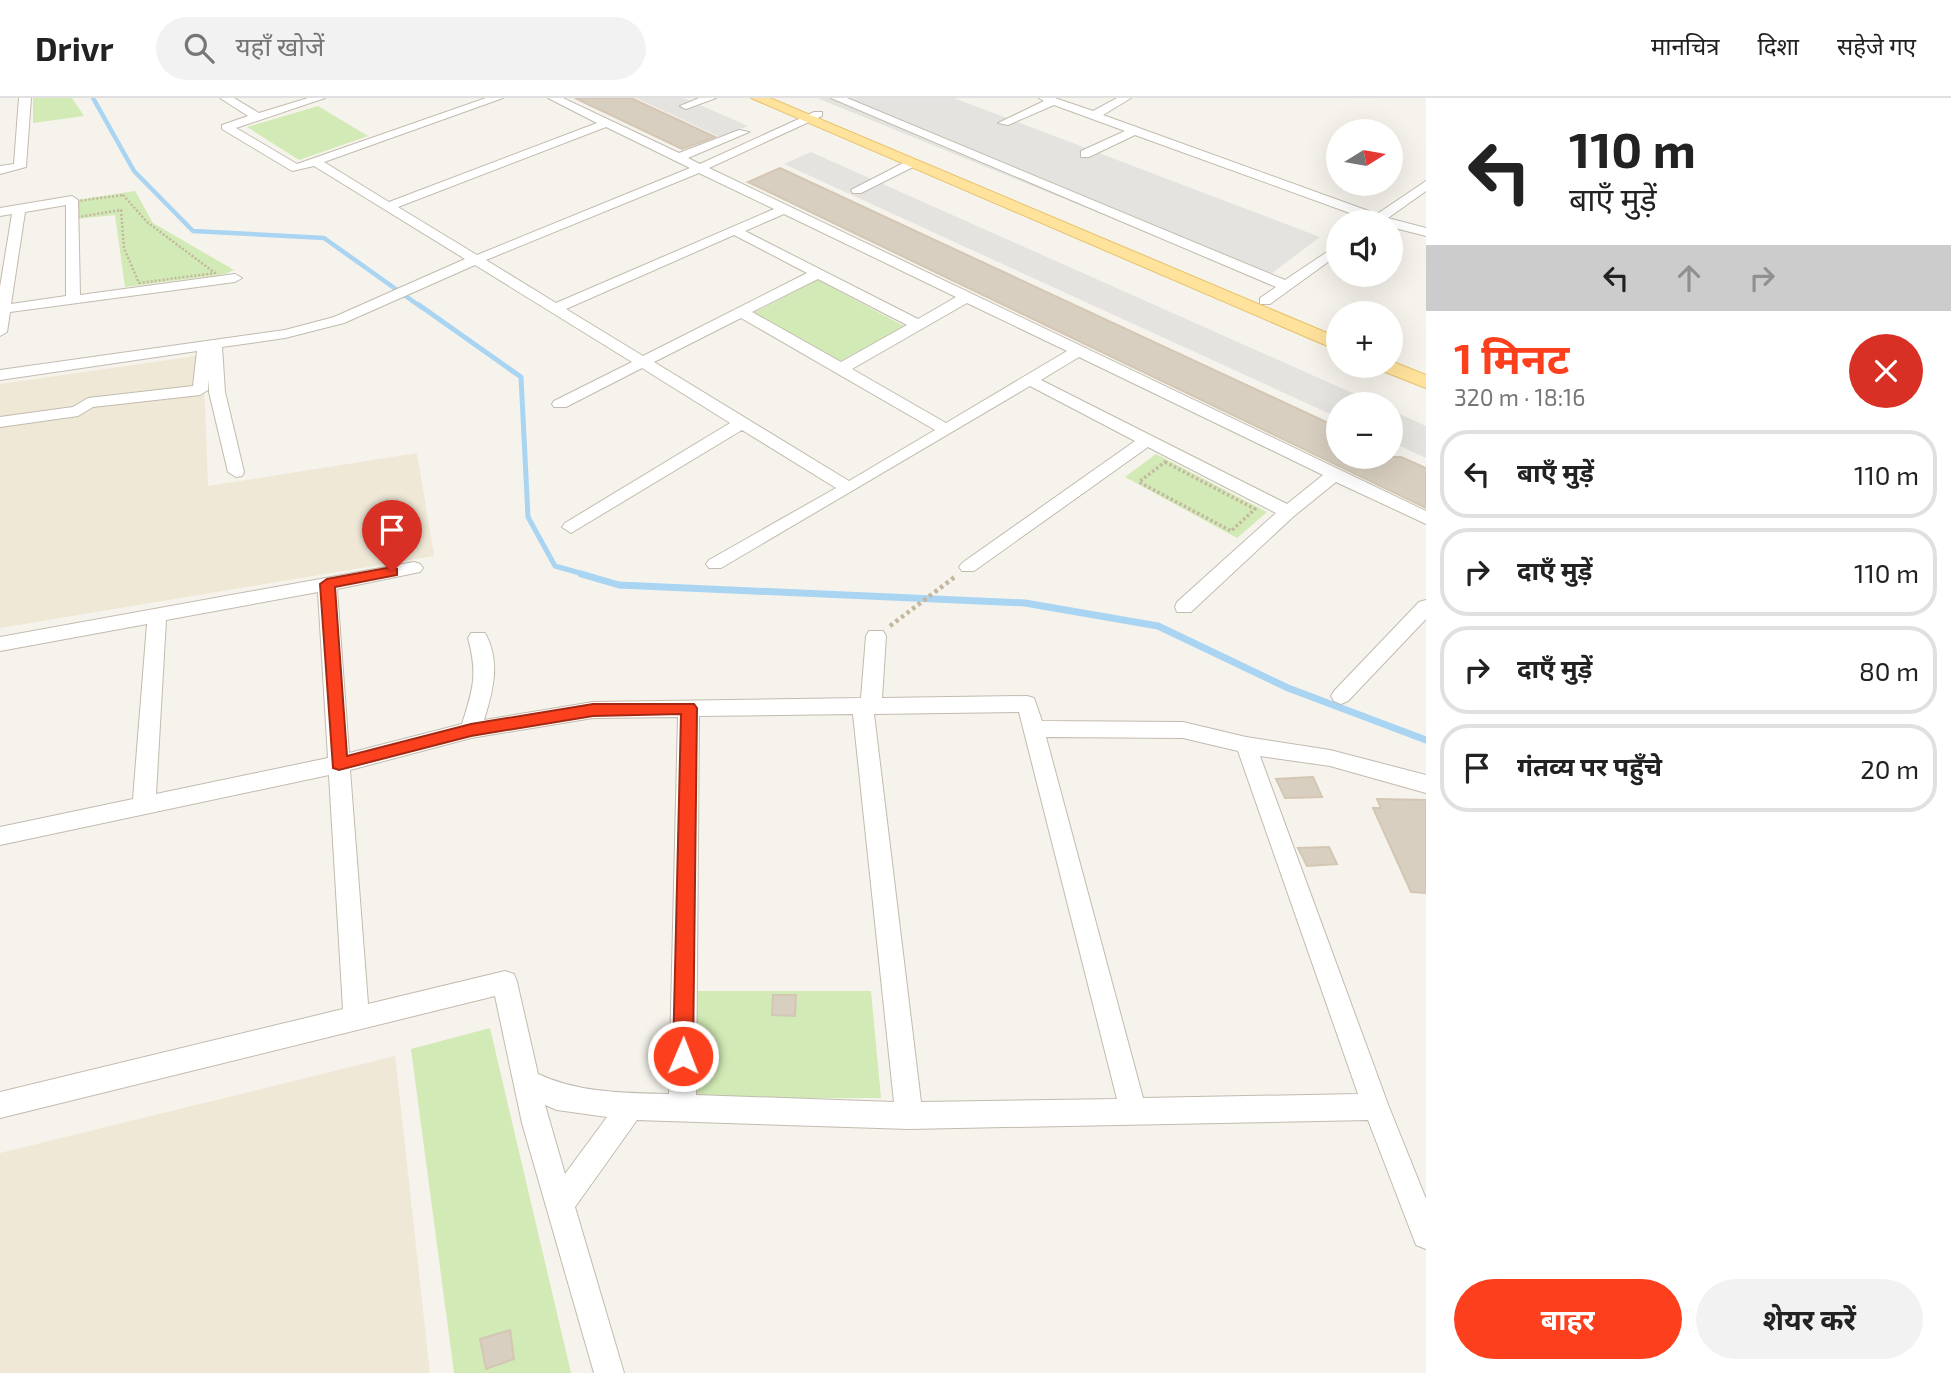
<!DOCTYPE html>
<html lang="hi">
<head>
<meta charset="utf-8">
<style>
  :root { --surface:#fff; --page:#f2f2f2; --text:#222; --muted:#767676; --line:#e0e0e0; --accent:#fc3f1d }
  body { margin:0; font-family:"Exo 2","Noto Sans Devanagari",sans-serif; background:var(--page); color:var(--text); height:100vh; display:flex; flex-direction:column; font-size:26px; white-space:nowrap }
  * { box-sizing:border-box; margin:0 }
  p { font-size:23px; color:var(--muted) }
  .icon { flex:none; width:38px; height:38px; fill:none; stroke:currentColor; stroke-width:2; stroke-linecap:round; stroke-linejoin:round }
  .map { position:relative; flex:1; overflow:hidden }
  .drawer { display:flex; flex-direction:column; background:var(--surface); width:525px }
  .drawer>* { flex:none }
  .banner { background:#fff; color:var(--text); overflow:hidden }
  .needle { width:46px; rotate:79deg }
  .tools { position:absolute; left:1326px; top:21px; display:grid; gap:14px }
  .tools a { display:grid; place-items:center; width:77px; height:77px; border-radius:50%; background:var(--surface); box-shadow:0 7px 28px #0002; font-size:35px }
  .pin { position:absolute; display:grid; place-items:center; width:60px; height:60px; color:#fff; margin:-72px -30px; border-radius:50% 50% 50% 0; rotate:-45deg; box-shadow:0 0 7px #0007 }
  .pin .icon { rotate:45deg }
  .me { position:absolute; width:77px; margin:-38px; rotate:1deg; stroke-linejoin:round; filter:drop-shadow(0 0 5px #0008) }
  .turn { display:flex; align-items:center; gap:24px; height:147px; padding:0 28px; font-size:32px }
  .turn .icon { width:91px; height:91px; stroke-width:2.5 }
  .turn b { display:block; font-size:49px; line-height:60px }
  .lanes { display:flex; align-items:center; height:66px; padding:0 28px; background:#0003; justify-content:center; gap:35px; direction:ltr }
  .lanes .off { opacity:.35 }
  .round { display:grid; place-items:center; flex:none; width:74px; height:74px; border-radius:37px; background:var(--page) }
  .head { display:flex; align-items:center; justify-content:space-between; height:119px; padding:0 28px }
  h1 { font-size:42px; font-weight:700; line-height:52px; color:var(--accent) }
  .button { display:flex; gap:14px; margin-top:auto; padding:14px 28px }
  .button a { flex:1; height:80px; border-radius:42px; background:var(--accent); color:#fff; font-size:28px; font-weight:700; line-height:80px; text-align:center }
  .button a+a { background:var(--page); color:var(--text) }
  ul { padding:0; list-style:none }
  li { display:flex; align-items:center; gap:21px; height:88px; margin:0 14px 10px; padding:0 14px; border:4px solid var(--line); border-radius:28px }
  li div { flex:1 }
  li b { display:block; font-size:26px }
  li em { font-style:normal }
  header { display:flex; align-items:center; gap:42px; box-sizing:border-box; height:98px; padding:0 35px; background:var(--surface); border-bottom:2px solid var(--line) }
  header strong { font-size:33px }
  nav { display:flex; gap:38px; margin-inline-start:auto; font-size:24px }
  .search { width:490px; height:63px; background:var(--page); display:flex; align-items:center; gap:18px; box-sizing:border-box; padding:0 24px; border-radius:38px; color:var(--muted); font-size:26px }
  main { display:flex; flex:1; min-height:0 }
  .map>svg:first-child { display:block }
  .education { fill:#efe8d6 }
  .green { fill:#d2eab5 }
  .parking { fill:#e5e3e0 }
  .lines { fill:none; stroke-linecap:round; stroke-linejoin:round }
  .stream-far2 { stroke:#a9d4f2; stroke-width:4.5 }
  .stream-far1 { stroke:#a9d4f2; stroke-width:5 }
  .stream { stroke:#a9d4f2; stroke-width:7 }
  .building { fill:#d8cfc1; stroke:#d3c7b4; stroke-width:2 }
  .minor-casing { stroke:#c2bbae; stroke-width:2 }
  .major-casing { stroke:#e6c16a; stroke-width:2 }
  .path-far2 { stroke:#c4b79f; stroke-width:2.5; stroke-dasharray:2 2; stroke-linecap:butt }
  .path-far1 { stroke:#c4b79f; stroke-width:3.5; stroke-dasharray:2.5 2.5; stroke-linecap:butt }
  .path { stroke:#c4b79f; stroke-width:4.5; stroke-dasharray:3.5 3.5; stroke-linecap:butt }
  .minor { fill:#fff; fill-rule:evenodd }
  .major { fill:#ffe39c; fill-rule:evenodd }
  .route { fill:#fc3f1d; stroke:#a42913; stroke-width:2 }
</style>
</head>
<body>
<header>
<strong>Drivr</strong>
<div class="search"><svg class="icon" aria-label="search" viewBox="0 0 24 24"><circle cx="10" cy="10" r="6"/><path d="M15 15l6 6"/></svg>यहाँ खोजें</div>
<nav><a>मानचित्र</a><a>दिशा</a><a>सहेजे गए</a></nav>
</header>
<main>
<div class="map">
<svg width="1426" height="1275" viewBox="0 0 1426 1275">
  <rect width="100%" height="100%" fill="#f6f3ec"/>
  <path class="education" d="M203,257L208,388L417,355L434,458L0,530V286Z
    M395,958L430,1275H0V1055Z"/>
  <path class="green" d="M33,0H72L84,18L33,25Z
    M318,8L368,38L299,62L247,29Z
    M135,93L153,125L234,172L225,176L125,189L115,117L76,121L77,102Z
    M818,182L904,228L839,264L753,215Z
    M1156,356L1267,414L1237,440L1125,379Z
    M697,893H871L881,1000H696Z
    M490,930L571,1275H454L411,951Z"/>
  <path class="parking" d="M636,0H684L748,28L720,39Z
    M817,0H954L1320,139L1263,182Z
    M811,54L1377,306H1339V320L784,66Z
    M1391,312L1426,328V360L1391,344Z"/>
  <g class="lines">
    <path class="stream-far2" d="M93,0L134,73L193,133L324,140L421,209"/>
    <path class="stream-far1" d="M419,207L521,279L528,419L555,468L587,477"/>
    <path class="stream" d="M581,476L619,487L1025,505L1158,528L1288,590L1426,642"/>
  </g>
  <path class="building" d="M575,0H631L715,39L682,51Z
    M780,70L1339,330V359H1401L1426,370V410L748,84Z
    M1313,679L1322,699L1285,700L1276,681Z
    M1377,701L1426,702V795L1411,794L1373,710H1381Z
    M1329,749L1337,766L1307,768L1298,750Z
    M773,897H796L795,918L772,917Z
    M510,1232L514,1261L486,1271L480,1241Z"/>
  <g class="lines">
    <g class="minor-casing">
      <path id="minor" d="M19,0H31L26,69L0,76V68L14,66Z
        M220,0H234L259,15L308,0H325L236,30L297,66L486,0H503L324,64L389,104L597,25L548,0H563L679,55L739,32L749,34L688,60L700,66L814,14H822V18L709,70L1426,413V426L1336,384L1294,418L1191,514H1177L1175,509L1177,504L1276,415L1148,349L974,473H962L959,469L962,465L1135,343L1030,288L721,470H709L706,466L709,462L836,390L742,332L571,435L562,429L565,425L730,325L642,270L566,309H554L552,306L554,303L632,264L475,167L344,225L285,240L222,249L225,294L244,374L242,378L236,379L228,374L209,294V281L208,292L200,297L93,309L78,318L0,329V319L73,309L88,300L193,288L197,253L0,282V272L285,232L334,219L465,161L314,68L292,73L222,31V27L248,18ZM606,29L690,70L477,157L398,109ZM699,75L774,111L556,205L486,162ZM784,116L956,199L918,221L745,133ZM734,137L807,175L643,258L566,211ZM818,181L907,227L841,264L752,214ZM967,205L1067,253L946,325L852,271ZM741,220L935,332L849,383L654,264ZM1079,259L1323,377L1287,406L1041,282Z
        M699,0H716L686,11L680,8Z
        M831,0H847L1285,182L1339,146V156L1270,206H1260V200L1276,189Z
        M1039,0H1055L1093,13L1117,0H1131L1103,17L1377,116L1426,83V93L1388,120L1426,130V138L1391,129V124H1368L1369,122L1135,37L1089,59H1081V53L1125,33L1054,7L1008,27L998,25L1044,3Z
        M911,61L915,62V68L861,95H853L851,92Z
        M72,98L78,102L80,197L235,176L242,180L235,184L10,214L7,234L0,238V189L12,116L0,118V110ZM66,107V198L11,206L25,114Z
        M414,464L420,466L423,470L420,474L337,491L349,655L462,626C473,591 478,577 468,540L471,535H485C501,563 493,593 484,622L593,604L861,600L866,538L869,533H883L886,538L882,600L1027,598L1034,600L1042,623L1183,624L1246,639L1330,652L1426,677V695L1330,668L1260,658L1389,1009L1426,1101V1151L1416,1147L1368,1022L909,1031L637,1022L575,1109L624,1275H594L522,1025L495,898L0,1020V994L343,911L329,677L0,747V729L133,701L147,526L0,553V539ZM318,494L328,660L156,696L166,522ZM1019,614L1117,1001L921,1004L874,616ZM853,616L894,1004L696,997L699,618ZM678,619L669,996C626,995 578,995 538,976L517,884L514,876L505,873L368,906L350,672L471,640L593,620ZM1046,639L1183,640L1238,653L1358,996L1143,1000ZM545,1007L557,1012L607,1019L565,1076Z
        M1426,502V521L1348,603L1341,606L1334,603L1331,598L1334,593L1419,504Z"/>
    </g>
    <g class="major-casing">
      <path id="major" d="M751,0H770L1339,240V253Z
        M1391,263L1426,277V290L1380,272L1377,268H1391Z"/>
    </g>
    <path class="path-far2" d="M123,97L147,124L215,175L139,185L124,150L121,112L78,119V103Z"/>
    <path class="path-far1" d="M1165,364L1255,411L1231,433L1139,384Z"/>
    <path class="path" d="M890,528L956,478"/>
    <use href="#minor" class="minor"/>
    <use href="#major" class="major"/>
  </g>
  <path class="route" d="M392,469L397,471V477L335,489L347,658L471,626L593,606H694L697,610L693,958L690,965L683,968L676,965L673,958L681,616L593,618L471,638L339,672L333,670L320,486L327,481Z"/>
</svg>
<div class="tools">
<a><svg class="needle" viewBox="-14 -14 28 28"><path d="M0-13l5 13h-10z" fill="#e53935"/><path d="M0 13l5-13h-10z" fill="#767676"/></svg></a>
<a><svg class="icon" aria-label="sound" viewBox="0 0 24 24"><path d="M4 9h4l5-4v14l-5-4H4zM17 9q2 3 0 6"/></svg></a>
<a>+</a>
<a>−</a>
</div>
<div class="pin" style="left:392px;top:474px;background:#d93025"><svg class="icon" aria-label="arrive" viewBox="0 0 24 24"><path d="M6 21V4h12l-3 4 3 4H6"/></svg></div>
<svg class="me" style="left:683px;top:958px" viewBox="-20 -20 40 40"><circle r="17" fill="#fc3f1d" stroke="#fff" stroke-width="3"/><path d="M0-11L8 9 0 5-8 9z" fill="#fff"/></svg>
</div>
<section class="drawer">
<div class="banner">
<div class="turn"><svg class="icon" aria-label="left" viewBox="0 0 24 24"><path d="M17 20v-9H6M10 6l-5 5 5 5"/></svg><div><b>110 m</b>बाएँ मुड़ें</div></div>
<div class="lanes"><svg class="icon" aria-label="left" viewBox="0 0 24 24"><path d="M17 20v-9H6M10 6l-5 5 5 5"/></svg><svg class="icon off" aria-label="ahead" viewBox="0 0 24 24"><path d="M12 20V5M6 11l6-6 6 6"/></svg><svg class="icon off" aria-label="right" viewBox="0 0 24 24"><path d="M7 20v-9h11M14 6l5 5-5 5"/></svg></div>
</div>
<div class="head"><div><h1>1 मिनट</h1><p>320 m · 18:16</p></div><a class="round" style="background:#d93025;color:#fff"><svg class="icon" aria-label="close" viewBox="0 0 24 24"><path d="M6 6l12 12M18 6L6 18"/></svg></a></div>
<ul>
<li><svg class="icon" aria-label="left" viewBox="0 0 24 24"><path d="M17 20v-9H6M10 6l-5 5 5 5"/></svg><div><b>बाएँ मुड़ें</b></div><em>110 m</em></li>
<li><svg class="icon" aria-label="right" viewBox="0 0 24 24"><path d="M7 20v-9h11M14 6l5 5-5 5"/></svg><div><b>दाएँ मुड़ें</b></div><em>110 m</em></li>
<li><svg class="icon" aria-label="right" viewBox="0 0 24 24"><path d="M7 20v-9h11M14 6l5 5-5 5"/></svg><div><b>दाएँ मुड़ें</b></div><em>80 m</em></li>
<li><svg class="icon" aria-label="arrive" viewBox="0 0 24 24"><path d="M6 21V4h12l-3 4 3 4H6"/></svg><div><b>गंतव्य पर पहुँचे</b></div><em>20 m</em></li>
</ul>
<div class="button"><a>बाहर</a><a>शेयर करें</a></div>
</section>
</main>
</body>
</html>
